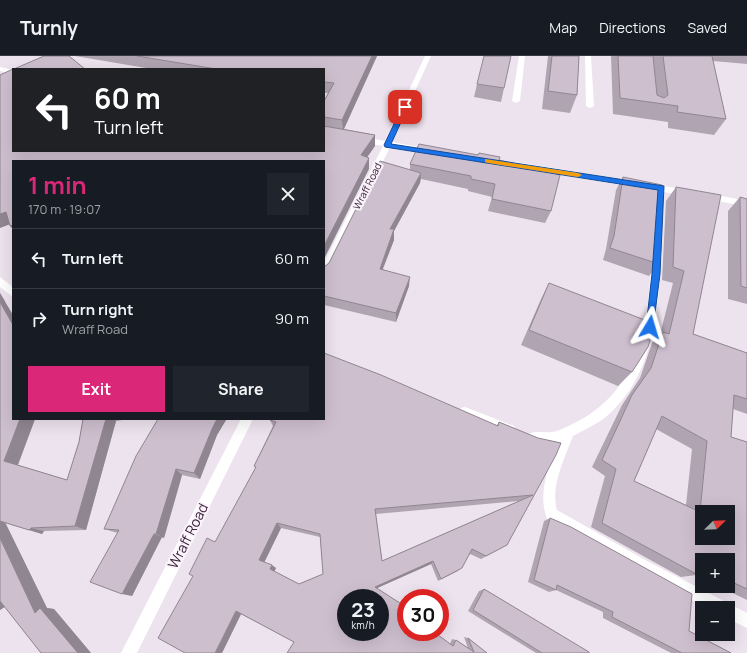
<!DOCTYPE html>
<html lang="en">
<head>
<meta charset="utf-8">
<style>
  :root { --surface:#171b24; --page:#20242c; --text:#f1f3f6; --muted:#9ea1a6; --line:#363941; --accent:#db2777 }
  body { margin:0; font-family:Manrope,sans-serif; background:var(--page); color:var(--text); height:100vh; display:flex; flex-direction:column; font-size:15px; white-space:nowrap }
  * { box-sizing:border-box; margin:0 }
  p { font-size:13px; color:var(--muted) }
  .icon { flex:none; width:22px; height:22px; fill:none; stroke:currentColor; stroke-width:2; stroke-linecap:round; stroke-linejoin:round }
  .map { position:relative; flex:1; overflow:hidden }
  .panel { position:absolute; left:12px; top:104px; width:313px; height:260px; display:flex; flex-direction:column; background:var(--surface); border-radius:0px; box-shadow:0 4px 16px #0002 }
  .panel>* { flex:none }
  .banner { position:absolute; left:12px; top:12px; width:313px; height:84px; border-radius:0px; box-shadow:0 4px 16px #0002; background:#202124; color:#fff; overflow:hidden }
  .needle { width:26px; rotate:67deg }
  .controls { position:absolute; left:695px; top:449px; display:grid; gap:8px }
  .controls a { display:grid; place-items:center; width:40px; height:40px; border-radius:0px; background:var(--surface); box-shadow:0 4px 16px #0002; font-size:20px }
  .speed { position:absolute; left:337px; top:533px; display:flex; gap:8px; font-size:20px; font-weight:700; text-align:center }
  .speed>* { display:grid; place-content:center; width:52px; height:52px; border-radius:50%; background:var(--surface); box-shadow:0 4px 16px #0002; line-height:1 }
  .speed small { font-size:10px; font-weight:400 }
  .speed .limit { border:6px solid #d22; background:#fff; color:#111 }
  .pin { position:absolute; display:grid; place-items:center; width:34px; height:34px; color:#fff; margin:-17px; border-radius:8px; box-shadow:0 2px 6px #0006 }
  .me { position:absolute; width:44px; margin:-22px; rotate:7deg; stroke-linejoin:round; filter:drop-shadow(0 0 3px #0008) }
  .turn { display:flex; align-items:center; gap:14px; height:84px; padding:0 16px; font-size:18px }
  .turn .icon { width:52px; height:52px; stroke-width:2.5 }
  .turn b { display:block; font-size:28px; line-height:34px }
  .round { display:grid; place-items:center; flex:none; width:42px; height:42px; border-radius:0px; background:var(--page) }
  .headline { display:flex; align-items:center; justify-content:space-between; height:68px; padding:0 16px }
  h1 { font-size:24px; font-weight:700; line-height:30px; color:var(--accent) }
  .action { display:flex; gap:8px; margin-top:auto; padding:8px 16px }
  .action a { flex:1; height:46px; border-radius:0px; background:var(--accent); color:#fff; font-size:16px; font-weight:700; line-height:46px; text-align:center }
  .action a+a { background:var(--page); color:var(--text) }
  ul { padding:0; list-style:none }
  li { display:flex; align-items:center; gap:12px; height:60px; padding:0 16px; border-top:1px solid var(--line) }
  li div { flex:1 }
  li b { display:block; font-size:15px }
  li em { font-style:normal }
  header { display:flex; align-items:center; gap:24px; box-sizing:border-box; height:56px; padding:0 20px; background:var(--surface); border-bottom:1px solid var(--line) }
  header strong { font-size:19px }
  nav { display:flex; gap:22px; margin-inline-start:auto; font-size:14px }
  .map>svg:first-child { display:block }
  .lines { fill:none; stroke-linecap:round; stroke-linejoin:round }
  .minor { fill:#fff; fill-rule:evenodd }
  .wall { fill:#b1a4b2; fill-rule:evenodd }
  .shaded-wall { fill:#908691 }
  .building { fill:#cebfcf; stroke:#908691; fill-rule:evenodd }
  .route { fill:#1a73e8; stroke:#114b97 }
  .slow { fill:#f59e0b }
  .labels { text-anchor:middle; stroke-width:4; stroke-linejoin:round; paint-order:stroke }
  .far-street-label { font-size:10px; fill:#41213d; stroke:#f9f4fa }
  .near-street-label { font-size:14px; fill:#41213d; stroke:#f9f4fa }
</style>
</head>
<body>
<header>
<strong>Turnly</strong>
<nav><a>Map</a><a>Directions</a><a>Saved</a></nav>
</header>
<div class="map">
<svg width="747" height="597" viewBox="0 0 747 597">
  <rect width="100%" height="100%" fill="#ede3ee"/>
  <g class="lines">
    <path class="minor" d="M425,0H431L392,86L429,93L433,96L429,99L390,91L329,216L324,220V206L383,90L360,86L356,83L360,80L385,85Z
      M519,0H525L520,45L516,47L512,45Z
      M585,0H591L594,50L590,52L586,50Z
      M0,11L13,14V18L0,15Z
      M516,106L688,134L692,137L688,140L513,111V107Z
      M707,137L747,145V151L704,142V138Z
      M657,193L662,197C658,256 654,319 607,360C597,368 584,374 573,380C565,401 550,431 557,454L647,505L747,557V572L728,563V552H707L637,515L547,463C537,437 549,410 558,386L545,389L528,386L526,382L528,378C537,374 548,378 557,375C641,343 647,275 652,197Z
      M0,221L13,231V241L0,231Z
      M465,351L514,370L516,374L514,378L510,380L461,360L459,356L461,352Z
      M241,363H253L137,597H121Z"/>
  </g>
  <path class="wall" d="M75,0H377L344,73L375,79V90L367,101L369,102V113L324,105L10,169L13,95H324V45L328,37H324V13H152Z
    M548,0H579L577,39L570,57L542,53Z
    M611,0H747V8L713,5L726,63L714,79L668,72V66L613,58Z
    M477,28L504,32L501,46L474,41Z
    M499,104L551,155L545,167L488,155L492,141L468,135V133L421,123L420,127L394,175V184L383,213L409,230L396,266L324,249V211L329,207L410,113V108Z
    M623,121L659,208L649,220L603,204L606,193L616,134Z
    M676,131L693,278L747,297V358L733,353L731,381L747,386V544L718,530H728V504H702V522L696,519L681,521L591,471L605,420L592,411L622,349L640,322L652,287L660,279L673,227L662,224L666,145ZM656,373L692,393L686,449L634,425Z
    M740,141L747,143V248L728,243V155Z
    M549,227L632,316L618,330L521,289L541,243Z
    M0,237L5,245L13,363H35L18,409L67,424L79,386L83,363H129L116,365L86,474L44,475L42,478L5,467L47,552L54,553L91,597H41L5,551L0,554Z
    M158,363H225L226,364L217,379L200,423L182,419L164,482L162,481L132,540L118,477L114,476L104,473Z
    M270,364L497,369L499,366L538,382L561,387L507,489L481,503L470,498L458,515L438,525L431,508L377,532L406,576L450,588L452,583L456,584L468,592L464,581L468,582L487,597L294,586L241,558L222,597L256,412L254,410L273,370ZM519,445L382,505L376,458ZM281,472L320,481L323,518L299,528L274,516L276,512L264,506Z
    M550,462L689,575L731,597H671L603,562V556L556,534L549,536L528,526L544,465Z
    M484,533L589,597H536L468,555L479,535Z"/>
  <path class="shaded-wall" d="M372,0H377L343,75L342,64Z
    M375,79V90L361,110V99Z
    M369,102V113L324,203V190Z
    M421,117L420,127L394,175V184L379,222L380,213L390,173Z
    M6,156L13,167L0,172V158Z
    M13,169V173L10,170Z
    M410,221L409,230L396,266V257Z
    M0,237L13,259V269L0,246Z
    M20,363H35L17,411L4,405Z
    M106,363H114L116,365L86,474L75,470Z
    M217,363H225L226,364L217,379L200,423L194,417L212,373Z
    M176,413L182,419L164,482L156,478Z
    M0,464L5,466L47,552L54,553L91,597H78L35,557L0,482Z
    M277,467L281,472L264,507L259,504Z
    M31,472L44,475L42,478L29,474Z
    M154,478L162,481L132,540L122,538Z
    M433,505L431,508L375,533V531Z
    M272,509L276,512L274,516L270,513Z
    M0,543L14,544L0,554Z
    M236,555L242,556L222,597H215Z"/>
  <path class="building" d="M44,0H69L85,13H14Z
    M137,0H372L342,64L324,61V45L334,27L324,26V13H216Z
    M484,0H511L504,32L477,28Z
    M552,0H579L577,39L548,35Z
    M618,0H653L657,39L664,42L668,39L663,0H712L726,63L677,56L678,50L620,42Z
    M13,13V95H324V70L375,79L361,99L369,102L324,190V105H13V169L10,170L6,156L0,158V19Z
    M419,88L478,99L479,97L500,101L499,104L560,119L551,155L492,143L495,128L471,123V120L410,108Z
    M380,105L421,117L390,173H394L380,213L410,221L396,257L324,240V211L329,207Z
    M623,121L662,129L659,208L610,192L614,180Z
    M676,131L721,139L693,278L747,297V343L734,339L731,381L747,386V533L728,524V504H702V511L698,510V519L602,467L616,413L602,404L632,339L651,312L663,276L669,278L684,215L673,211ZM662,360L707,385L700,456L634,425ZM702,456H728V482H702Z
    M740,141L747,143V232L741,230Z
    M549,227L655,268L648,291L632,316L529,274Z
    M0,246L13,269V363H20L4,405L67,424L79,386L83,363H106L75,470L31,472L29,474L0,465Z
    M324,297L381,319L498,370L499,366L538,382L561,387L556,399L507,489L486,500L472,493L462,512L441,523L433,505L375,531L406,551V576H434L453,590L456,584L474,596L468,582L487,597H287L294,586L236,555L215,597H185L158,582L193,520L189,518L207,482L215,486L256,411L254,410L276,366L270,364V363H324ZM533,439L382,505L375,453ZM277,467L320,478L323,518L299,528L270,513L272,509L259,504ZM346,542H380V576H346Z
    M158,363H217L212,373L194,417L176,413L156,478H154L122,538L90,526L119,474L104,473L136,400Z
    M550,462L571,471L692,538L689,575L731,597H682L612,561L613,556L557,529L556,534L534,524Z
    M0,482L35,557L40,552L78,597H41L0,545Z
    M484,533L589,596V597H542L473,554Z"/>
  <path class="route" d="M405,49L408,51L391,88L664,130L660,218L653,273L650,274L646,271L652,218L658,134L385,91L384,89L402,51Z"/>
  <path class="slow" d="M485,103L578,117L582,119L578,121L488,107L485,106Z"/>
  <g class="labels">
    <g class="far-street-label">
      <text transform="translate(367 130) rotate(-63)" y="4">Wraff Road</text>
    </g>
    <g class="near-street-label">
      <text transform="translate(188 480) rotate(-63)" y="5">Wraff Road</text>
    </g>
  </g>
</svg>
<div class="controls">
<a><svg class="needle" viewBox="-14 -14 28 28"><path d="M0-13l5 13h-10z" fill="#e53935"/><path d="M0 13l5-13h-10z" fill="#9ea1a6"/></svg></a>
<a>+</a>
<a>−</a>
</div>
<div class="speed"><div>23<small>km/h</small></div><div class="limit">30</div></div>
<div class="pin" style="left:405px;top:51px;background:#d93025"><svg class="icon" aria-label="arrive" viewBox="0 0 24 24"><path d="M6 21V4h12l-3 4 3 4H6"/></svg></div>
<svg class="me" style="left:650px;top:271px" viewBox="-20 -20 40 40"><path d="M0-17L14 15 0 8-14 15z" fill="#1a73e8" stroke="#fff" stroke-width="4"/></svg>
<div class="banner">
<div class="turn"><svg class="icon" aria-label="left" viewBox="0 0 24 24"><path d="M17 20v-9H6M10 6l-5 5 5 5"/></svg><div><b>60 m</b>Turn left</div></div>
</div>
<section class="panel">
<div class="headline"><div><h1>1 min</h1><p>170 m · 19:07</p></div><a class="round"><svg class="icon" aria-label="close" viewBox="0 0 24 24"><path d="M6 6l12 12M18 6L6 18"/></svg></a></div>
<ul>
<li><svg class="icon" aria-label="left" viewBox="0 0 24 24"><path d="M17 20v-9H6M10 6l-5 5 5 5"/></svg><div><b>Turn left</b></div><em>60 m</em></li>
<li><svg class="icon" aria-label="right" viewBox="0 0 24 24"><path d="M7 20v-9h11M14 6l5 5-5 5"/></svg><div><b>Turn right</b><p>Wraff Road</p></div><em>90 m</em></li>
</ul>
<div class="action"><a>Exit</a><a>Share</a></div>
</section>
</div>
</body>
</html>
